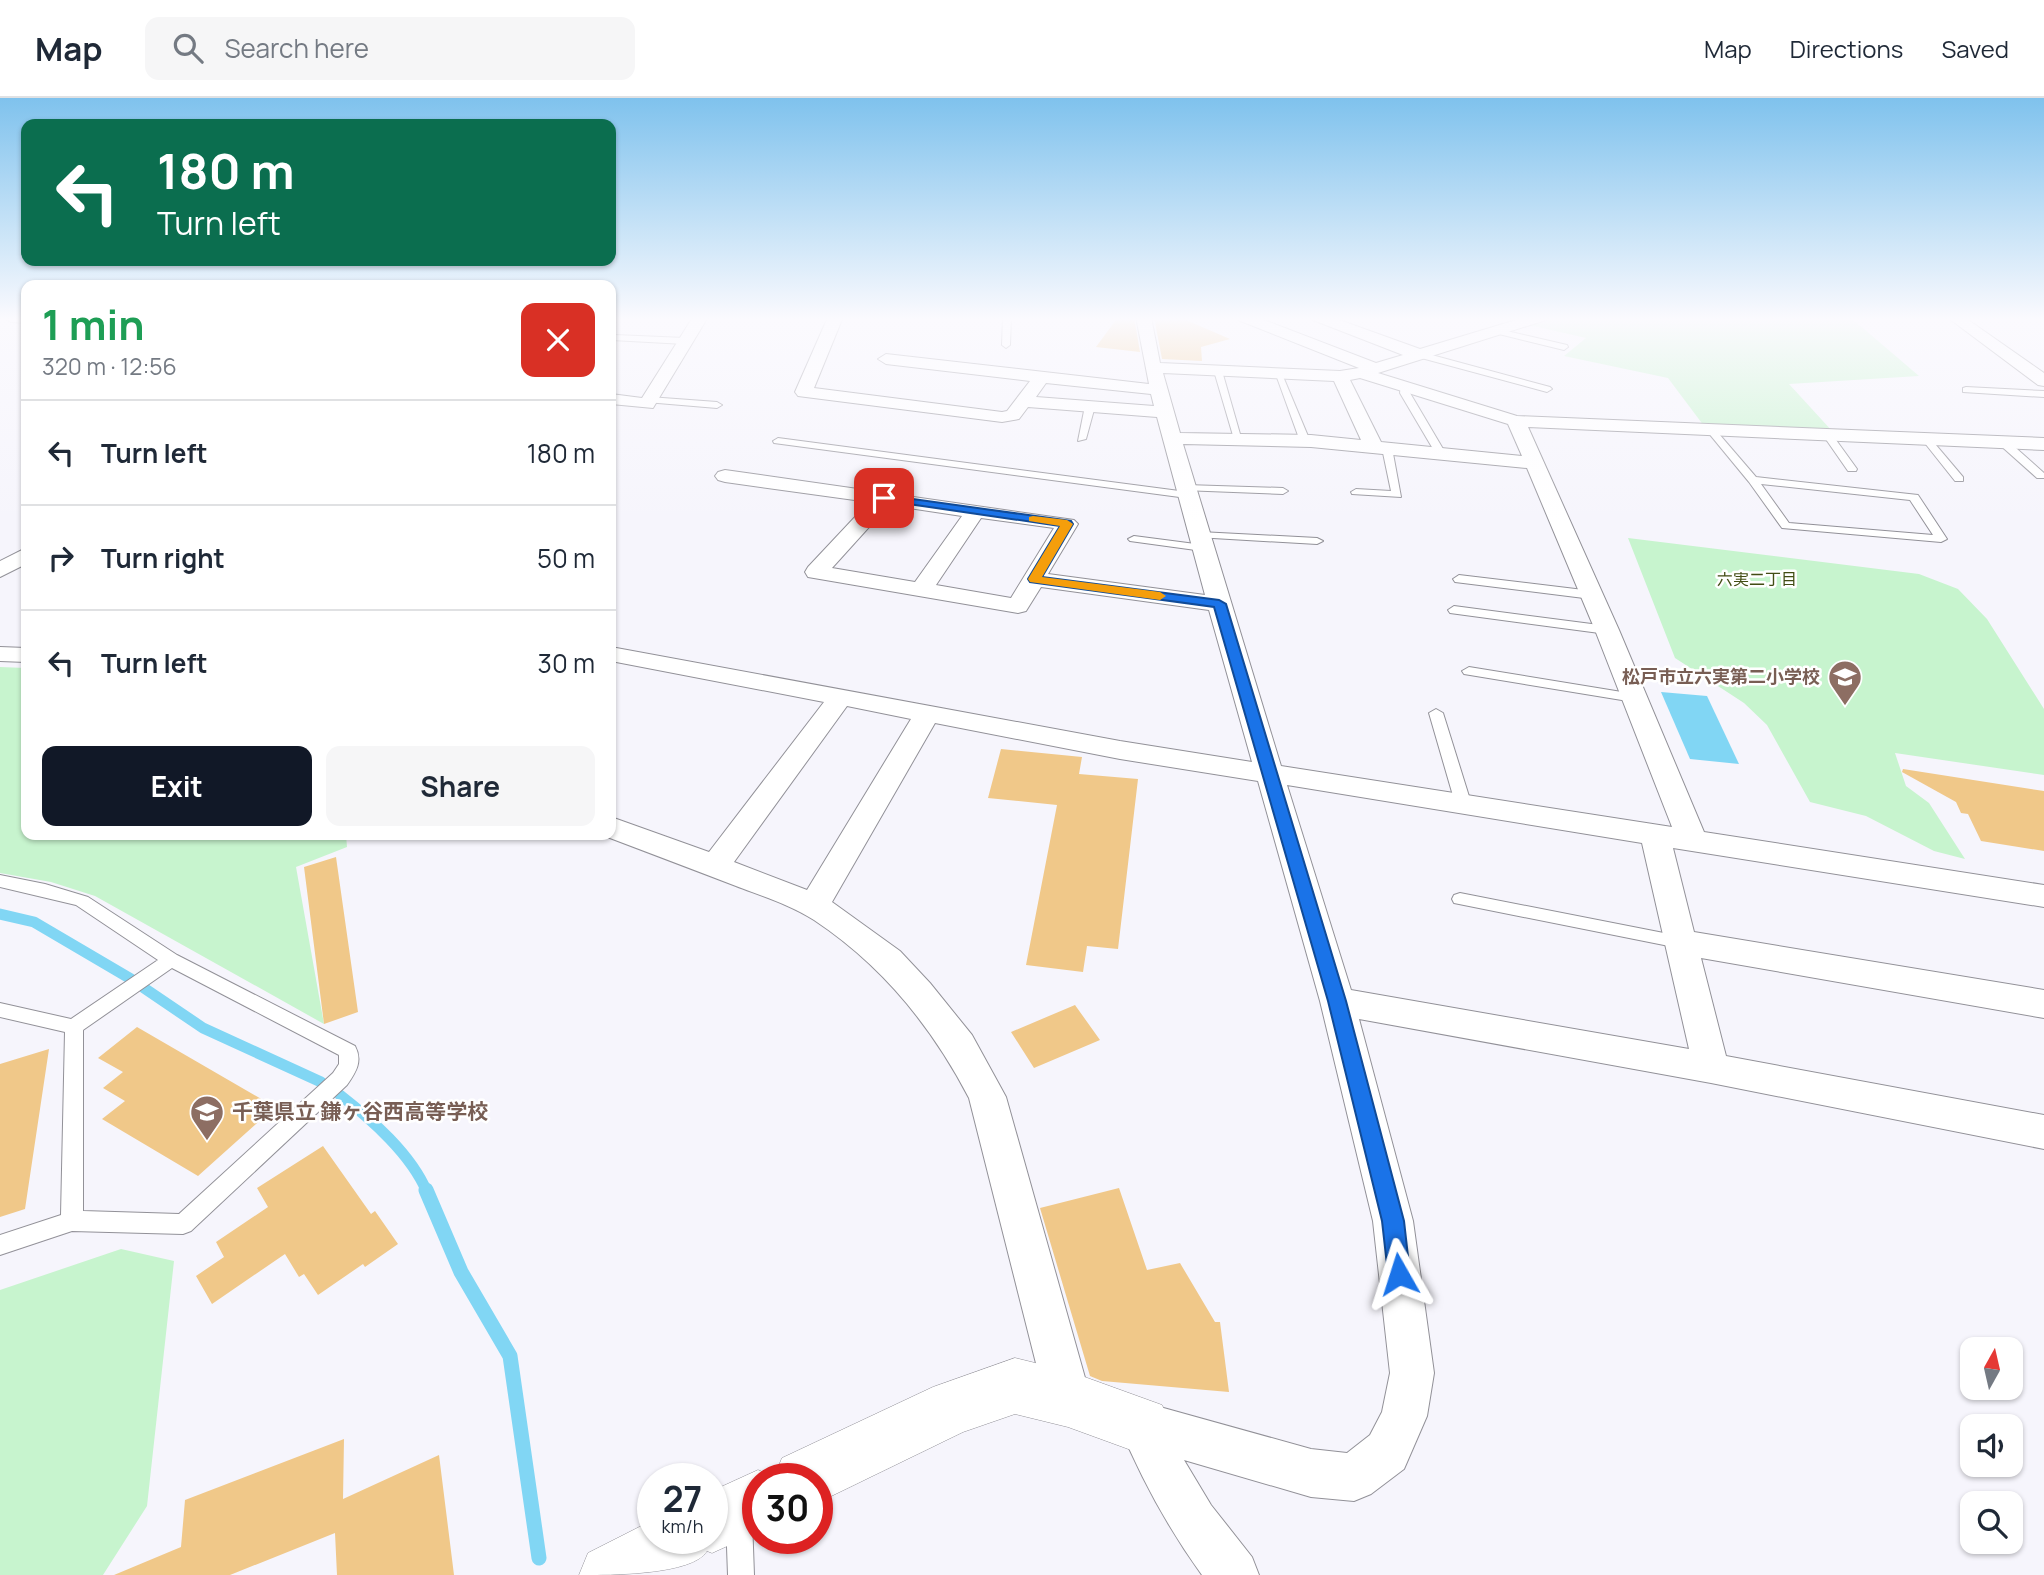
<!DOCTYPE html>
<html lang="en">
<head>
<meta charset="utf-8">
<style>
  :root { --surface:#fff; --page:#f6f6f7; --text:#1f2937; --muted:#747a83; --line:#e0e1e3; --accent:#111827 }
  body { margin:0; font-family:Manrope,"Noto Sans JP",sans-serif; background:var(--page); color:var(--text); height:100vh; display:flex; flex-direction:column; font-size:26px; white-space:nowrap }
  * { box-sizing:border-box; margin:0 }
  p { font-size:23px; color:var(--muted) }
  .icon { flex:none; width:38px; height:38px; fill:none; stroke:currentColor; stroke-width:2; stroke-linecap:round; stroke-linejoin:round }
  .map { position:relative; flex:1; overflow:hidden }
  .side { position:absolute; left:21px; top:182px; width:595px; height:560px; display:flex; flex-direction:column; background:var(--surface); border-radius:14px; box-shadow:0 2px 5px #0004 }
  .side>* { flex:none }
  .banner { position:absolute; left:21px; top:21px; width:595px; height:147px; border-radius:14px; box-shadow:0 2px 5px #0004; background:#0b6e4f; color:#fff; overflow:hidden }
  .needle { width:46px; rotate:8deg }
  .buttons { position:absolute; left:1960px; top:1239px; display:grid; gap:14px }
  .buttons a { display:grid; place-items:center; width:63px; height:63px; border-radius:14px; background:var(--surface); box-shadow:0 2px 5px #0004; font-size:35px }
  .speed { position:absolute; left:637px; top:1365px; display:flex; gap:14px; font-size:35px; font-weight:700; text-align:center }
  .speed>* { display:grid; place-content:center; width:91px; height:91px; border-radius:50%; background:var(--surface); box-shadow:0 2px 5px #0004; line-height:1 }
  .speed small { font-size:18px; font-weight:400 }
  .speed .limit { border:10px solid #d22; background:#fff; color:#111 }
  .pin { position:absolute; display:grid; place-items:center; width:60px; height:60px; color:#fff; margin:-30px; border-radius:14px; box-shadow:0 4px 10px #0006 }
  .me { position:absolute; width:77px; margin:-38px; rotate:354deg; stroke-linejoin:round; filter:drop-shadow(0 0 5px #0008) }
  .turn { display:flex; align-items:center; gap:24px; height:147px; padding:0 21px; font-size:32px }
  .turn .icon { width:91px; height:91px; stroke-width:2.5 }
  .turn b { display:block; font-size:49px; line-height:60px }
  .round { display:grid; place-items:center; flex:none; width:74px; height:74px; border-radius:14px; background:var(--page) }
  .headline { display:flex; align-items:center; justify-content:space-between; height:119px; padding:0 21px }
  h1 { font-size:42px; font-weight:700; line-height:52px; color:#1e9e55 }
  .button { display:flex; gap:14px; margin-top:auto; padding:14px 21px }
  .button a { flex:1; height:80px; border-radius:14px; background:var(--accent); color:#fff; font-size:28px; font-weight:700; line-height:80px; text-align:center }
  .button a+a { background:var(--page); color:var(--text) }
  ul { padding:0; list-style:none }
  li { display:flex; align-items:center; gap:21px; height:105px; padding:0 21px; border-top:2px solid var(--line) }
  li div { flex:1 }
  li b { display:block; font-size:26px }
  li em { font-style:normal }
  header { display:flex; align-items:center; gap:42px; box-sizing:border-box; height:98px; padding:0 35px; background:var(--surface); border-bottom:2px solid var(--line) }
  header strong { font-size:33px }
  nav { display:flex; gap:38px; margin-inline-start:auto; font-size:24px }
  .search { width:490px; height:63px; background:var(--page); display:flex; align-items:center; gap:18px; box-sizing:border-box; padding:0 24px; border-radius:14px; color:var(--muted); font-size:26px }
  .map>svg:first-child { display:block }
  .green { fill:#c7f4ce }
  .water { fill:#81d6f4 }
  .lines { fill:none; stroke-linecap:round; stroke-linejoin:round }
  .stream-far1 { stroke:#81d6f4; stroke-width:11 }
  .stream { stroke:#81d6f4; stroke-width:15 }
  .building { fill:#f0c889 }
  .service-casing { stroke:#929198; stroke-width:2 }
  .minor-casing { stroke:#929198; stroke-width:2 }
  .tertiary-casing { stroke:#929198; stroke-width:1 }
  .service { fill:#fff; fill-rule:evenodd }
  .minor { fill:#fff; fill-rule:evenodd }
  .tertiary { fill:#fff; fill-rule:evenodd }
  .route { fill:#1a73e8; stroke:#114b97; stroke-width:2 }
  .slow { fill:#f59e0b }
  .labels { text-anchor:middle; stroke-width:5; stroke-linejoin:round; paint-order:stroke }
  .far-neighbourhood-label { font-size:16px; fill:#424d14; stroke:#fff }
  .education-label { font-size:18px; font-weight:bold; fill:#785e54; stroke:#fff; text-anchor:end }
  .near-education-label { font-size:21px; font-weight:bold; fill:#785e54; stroke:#fff; text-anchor:start }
</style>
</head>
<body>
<header>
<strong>Map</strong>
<div class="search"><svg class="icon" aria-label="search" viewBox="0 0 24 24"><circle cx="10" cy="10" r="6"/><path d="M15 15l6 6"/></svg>Search here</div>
<nav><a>Map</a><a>Directions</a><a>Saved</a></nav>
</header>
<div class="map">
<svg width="2044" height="1477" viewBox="0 0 2044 1477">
  <rect width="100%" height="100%" fill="#f6f5fc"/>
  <path class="green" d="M1552,219H1850L1919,278L1789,286L1833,334L1704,328L1668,280L1564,258L1586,240L1525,226Z
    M1628,440L1919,476L1958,491L1987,521L2044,611V677L1895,655L1906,688L1929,705L1965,761L1934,753L1866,718L1810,704L1767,627L1744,605L1675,560Z
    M0,569L26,570V737H346L347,749L296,769L324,926L95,798L51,784L0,775Z
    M121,1151L174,1163L147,1408L103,1477H0V1192Z"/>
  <path class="water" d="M1661,594L1707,598L1739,666L1690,661Z"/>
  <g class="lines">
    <path class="stream-far1" d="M0,816L34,824L131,881
      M144,890L203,930L321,984
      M340,997C372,1022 411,1056 427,1094"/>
    <path class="stream" d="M426,1092L461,1174L510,1258L539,1460"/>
  </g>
  <path class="building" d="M1118,219H1134L1140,254L1096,249Z
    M1154,219H1179L1230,241L1201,249L1202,263L1162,261Z
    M1001,651L1082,659L1079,676L1138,681L1118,851L1087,848L1083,874L1026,867L1057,707L988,700Z
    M1903,671L2044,693V753L1981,743L1968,716L1961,715L1956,704L1902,674Z
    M336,759L358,914L324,926L304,769Z
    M1075,907L1100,942L1034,970L1011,934Z
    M137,929L275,1009L198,1078L102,1021L125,1003L103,990L123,974L98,960Z
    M49,951L25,1111L0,1119V966Z
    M323,1048L371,1116L375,1113L398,1146L365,1169L363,1166L318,1197L304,1176L299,1179L285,1156L212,1206L196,1178L224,1159L216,1144L268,1109L257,1090Z
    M1119,1090L1147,1172L1180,1165L1215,1224H1220L1229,1294L1102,1283L1090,1278L1040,1110Z
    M344,1341L343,1401L439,1357L454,1477H337L335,1435L230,1477H114L181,1449L185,1402Z"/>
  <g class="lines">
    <g class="service-casing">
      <path id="service" d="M683,219H702L703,220L699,222Z
        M1003,219H1011L1010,247L1006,250L1002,247Z
        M1494,230L1567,247L1568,249L1564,252L1491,234L1490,232Z
        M615,237L685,240L689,243L685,246L612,242V238Z
        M1417,253L1550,289L1552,291L1547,294L1414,258V254Z
        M1218,270L1222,273L1242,343L1234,341L1214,273Z
        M1275,274L1282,276L1310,343L1309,345L1300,343Z
        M1401,286L1409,288L1410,295L1446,356L1445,358L1436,356L1400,295Z
        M1966,289L2044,293V299L1963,294V290Z
        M649,299L717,304L722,307L717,310L646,304V300Z
        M1090,305L1095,308L1086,341L1078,343L1085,308Z
        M1707,329H1713L1756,379L1918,397L1947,441L1941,444L1782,430L1749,384L1707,333ZM1761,386L1910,402L1933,437L1789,425Z
        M1825,335H1831L1857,371L1856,373H1848L1823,337Z
        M778,340L1187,394L1192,397L1187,400L774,345L773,343Z
        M1924,340H1930L1963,379V383H1955L1924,344Z
        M2000,343H2008L2044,375V380H2037L2000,347Z
        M1387,347L1392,350L1401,399L1352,396L1351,394L1356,391L1391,393L1382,350Z
        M1186,387L1283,390L1288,393L1283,396L1182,392L1181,390Z
        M1200,434L1317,440L1323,443L1317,446L1196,439L1194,437Z
        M1134,438L1203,447L1209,450L1203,453L1130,443L1128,441Z
        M1459,477L1592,493L1598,497L1592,501L1455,484L1453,481Z
        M1454,508L1607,528L1613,532L1607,536L1450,515L1448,512Z
        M1469,569L1634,596L1641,600L1634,604L1464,576L1462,573Z
        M1436,611L1443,615L1472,708L1469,712H1459L1456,708L1429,615Z
        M0,777L45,786L88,799L177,857L355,948C363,963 356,974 347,987L191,1133L183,1136L72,1133L0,1157V1137L61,1117L65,934L0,919V905L71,921L158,862L76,807L0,789ZM172,870L339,957V966L333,975L179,1116L83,1113V932Z
        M1460,795L1679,838L1685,839L1688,844L1685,849L1679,850L1454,805L1452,801L1454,797Z
        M739,1408L748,1412L752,1421L754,1477H728L726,1421L730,1412Z"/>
    </g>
    <g class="minor-casing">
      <path id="minor" d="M3,219H26V225L11,224Z
        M693,219H708L653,310L611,306V296L642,300Z
        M828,219H843L814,290L1002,314L1007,313L1030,283L886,266L878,261L886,256L1149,286L1136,219H1151L1160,265L1340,273L1359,270L1238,222L1235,219H1256L1376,265L1403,257L1313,222L1311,219H1331L1420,251L1526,219H1548L1546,222L1378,275L1517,318L2044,340V352L1528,329L1619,532L1704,734L2044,787V809L1673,750L1694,834L2044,892V920L1701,860L1726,958L2044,1017V1051L1711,985L1359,921L1413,1123L1434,1275L1427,1318L1404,1371L1371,1396L1354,1403L1311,1399L1184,1362L1211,1407L1252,1459L1259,1477H1202C1168,1430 1141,1380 1119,1327L1126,1311L1142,1304L1311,1351L1347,1355L1370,1337L1382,1314L1390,1275L1373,1123L1320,903L1258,683L1120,661L935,625L832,804L900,853L930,885L972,937L1000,988L1006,999L1091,1301L1084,1317L1068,1324L1052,1317L1045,1301L969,1000C932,929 882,867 814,822C791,807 762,798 736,788C692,771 647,754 602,737H611V719L709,754L824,604L611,563V549L1120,643L1252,664L1209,512L1041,489L1026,513L1018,515L808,479L805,474L808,469L869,404L725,384L718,382L715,378L718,374L725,372L1074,422L1078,426L1048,476L1205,497L1157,319L1028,309L1019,321L1002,324L798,298L795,294ZM1163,275L1334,283L1361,342L1311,337L1180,335ZM1360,280L1508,326L1522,358L1381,344L1350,282ZM1046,285L1151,296L1154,308L1036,299ZM1183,346L1311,349L1527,370L1595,532L1672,729L1281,668ZM889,407L962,418L915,484L832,470ZM981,420L1054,430L1011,500L936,487ZM847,608L911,621L807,792L734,764ZM1287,687L1642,745L1689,951L1351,892Z
        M1947,219H1964L2044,275V288L2038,287Z
        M26,450V466L0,479V463Z
        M0,549L26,550V564L0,563Z"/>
    </g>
    <g class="tertiary-casing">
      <path id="tertiary" d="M1015,1260L1068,1273L1162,1307L1171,1327L1162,1347L1142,1356L1068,1329L1015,1316L963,1334L817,1405V1381H758V1434L712,1455L707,1453C693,1477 611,1477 579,1477L588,1455L653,1422V1440H712V1393L758,1372L774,1379L782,1360L933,1289Z"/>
    </g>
    <use href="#service" class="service"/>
    <use href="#minor" class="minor"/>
    <use href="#tertiary" class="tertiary"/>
  </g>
  <linearGradient id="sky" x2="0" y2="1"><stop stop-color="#7fc2ed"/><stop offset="0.52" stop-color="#fbfafe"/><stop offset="1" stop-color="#fbfafe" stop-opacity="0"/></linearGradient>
  <rect width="2044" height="425" fill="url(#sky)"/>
  <path class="route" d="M884,397L1071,423L1073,426L1042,479L1219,502L1226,506L1346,903L1404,1123L1410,1176L1407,1183L1399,1187L1391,1183L1388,1176L1382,1123L1328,903L1214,509L1030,484L1028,481L1060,428L881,402L879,400Z"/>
  <path class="slow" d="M1033,418L1067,422L1073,426L1042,479L1160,494L1166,498L1160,502L1030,484L1028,481L1060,428L1029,423V419Z"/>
  <defs>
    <g id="school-pin" transform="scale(1.75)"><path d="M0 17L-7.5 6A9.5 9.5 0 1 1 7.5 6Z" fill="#8d6e63" stroke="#fff"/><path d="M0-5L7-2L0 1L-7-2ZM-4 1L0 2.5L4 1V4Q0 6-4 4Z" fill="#fff"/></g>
  </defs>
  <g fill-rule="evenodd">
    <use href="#school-pin" x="1845" y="579"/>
    <use href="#school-pin" x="207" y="1014"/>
  </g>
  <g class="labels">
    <g class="far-neighbourhood-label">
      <text x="1757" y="487">六実二丁目</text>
    </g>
    <g class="education-label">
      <text x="1820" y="585">松戸市立六実第二小学校</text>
    </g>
    <g class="near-education-label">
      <text x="232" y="1021">千葉県立 鎌ヶ谷西高等学校</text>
    </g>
  </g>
</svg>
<div class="buttons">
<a><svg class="needle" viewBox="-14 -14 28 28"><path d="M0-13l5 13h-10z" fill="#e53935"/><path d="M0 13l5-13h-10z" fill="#747a83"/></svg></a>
<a><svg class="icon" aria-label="sound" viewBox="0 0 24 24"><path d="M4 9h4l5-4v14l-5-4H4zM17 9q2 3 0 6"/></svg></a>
<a><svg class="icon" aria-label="search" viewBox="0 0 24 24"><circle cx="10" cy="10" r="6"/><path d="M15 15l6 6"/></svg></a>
</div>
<div class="speed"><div>27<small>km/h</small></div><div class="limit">30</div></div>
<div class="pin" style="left:884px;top:400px;background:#d93025"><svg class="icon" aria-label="arrive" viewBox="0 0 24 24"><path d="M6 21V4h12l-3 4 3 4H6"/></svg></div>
<svg class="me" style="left:1399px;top:1176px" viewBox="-20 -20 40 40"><path d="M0-17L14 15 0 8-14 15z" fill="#1a73e8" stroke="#fff" stroke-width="4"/></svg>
<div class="banner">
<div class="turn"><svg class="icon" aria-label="left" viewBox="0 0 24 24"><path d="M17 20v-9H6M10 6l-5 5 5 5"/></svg><div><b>180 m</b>Turn left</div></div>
</div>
<section class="side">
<div class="headline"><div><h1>1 min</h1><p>320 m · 12:56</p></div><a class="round" style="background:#d93025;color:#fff"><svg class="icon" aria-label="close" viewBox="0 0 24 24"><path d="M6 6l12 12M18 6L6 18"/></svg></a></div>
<ul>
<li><svg class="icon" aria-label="left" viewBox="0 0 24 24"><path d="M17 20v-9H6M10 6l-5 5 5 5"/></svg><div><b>Turn left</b></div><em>180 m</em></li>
<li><svg class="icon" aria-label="right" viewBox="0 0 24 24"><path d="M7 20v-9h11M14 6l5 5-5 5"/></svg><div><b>Turn right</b></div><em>50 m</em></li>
<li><svg class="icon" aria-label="left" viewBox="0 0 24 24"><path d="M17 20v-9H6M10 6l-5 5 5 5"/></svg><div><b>Turn left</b></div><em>30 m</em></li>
</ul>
<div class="button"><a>Exit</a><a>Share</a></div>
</section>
</div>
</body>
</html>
